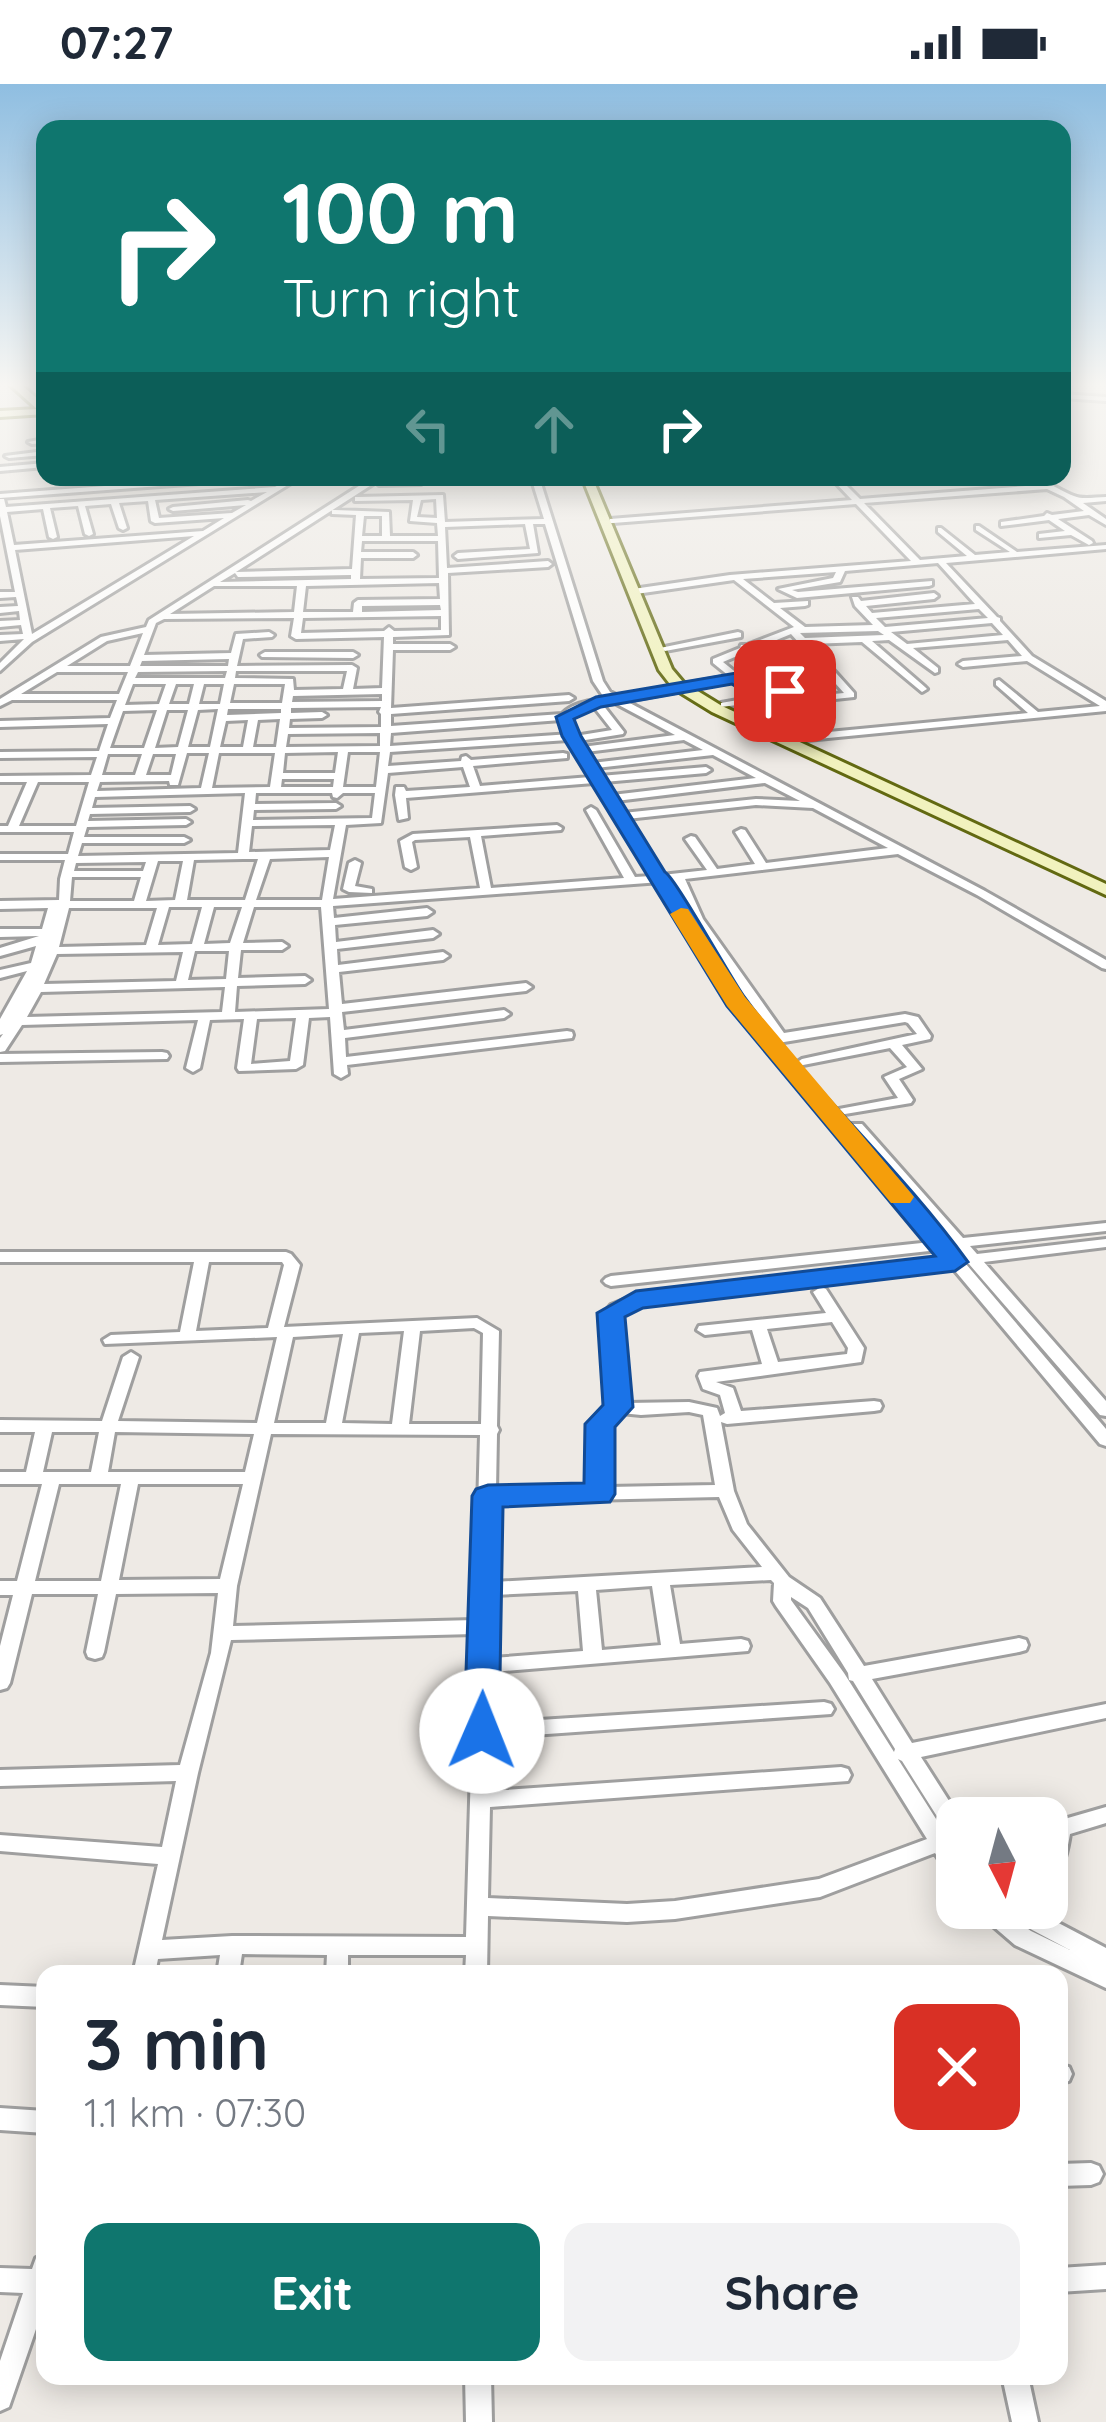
<!DOCTYPE html>
<html lang="en">
<head>
<meta charset="utf-8">
<style>
  :root { --surface:#fff; --page:#f2f2f3; --text:#1f2937; --muted:#747a83; --accent:#0f766e }
  body { margin:0; font-family:Quicksand,sans-serif; background:var(--page); color:var(--text); height:100vh; display:flex; flex-direction:column; font-size:45px; white-space:nowrap }
  * { box-sizing:border-box; margin:0 }
  p { font-size:39px; color:var(--muted) }
  .icon { flex:none; width:66px; height:66px; fill:none; stroke:currentColor; stroke-width:2; stroke-linecap:round; stroke-linejoin:round }
  .map { position:relative; flex:1; overflow:hidden }
  .side { position:absolute; left:36px; top:1881px; width:1032px; height:420px; display:flex; flex-direction:column; background:var(--surface); border-radius:24px; box-shadow:0 6px 30px #0003 }
  .side>* { flex:none }
  .top-card { position:absolute; left:36px; top:36px; width:1035px; height:366px; border-radius:24px; box-shadow:0 6px 30px #0003; background:#0f766e; color:#fff; overflow:hidden }
  .needle { width:78px; rotate:174deg }
  .controls { position:absolute; left:936px; top:1713px; display:grid; gap:24px }
  .controls a { display:grid; place-items:center; width:132px; height:132px; border-radius:24px; background:var(--surface); box-shadow:0 6px 30px #0003; font-size:60px }
  .pin { position:absolute; display:grid; place-items:center; width:102px; height:102px; color:#fff; margin:-51px; border-radius:24px; box-shadow:0 6px 18px #0006 }
  .me { position:absolute; width:132px; margin:-66px; rotate:1deg; stroke-linejoin:round; filter:drop-shadow(0 0 9px #0008) }
  .turn { display:flex; align-items:center; gap:42px; height:252px; padding:0 48px; font-size:54px }
  .turn .icon { width:156px; height:156px; stroke-width:2.5 }
  .turn b { display:block; font-size:84px; line-height:102px }
  .lanes { display:flex; align-items:center; height:114px; padding:0 48px; background:#0003; justify-content:center; gap:60px; direction:ltr }
  .lanes .off { opacity:.35 }
  .round { display:grid; place-items:center; flex:none; width:126px; height:126px; border-radius:24px; background:var(--page) }
  .summary { display:flex; align-items:center; justify-content:space-between; height:204px; padding:0 48px }
  h1 { font-size:72px; font-weight:700; line-height:90px }
  .button { display:flex; gap:24px; margin-top:auto; padding:24px 48px }
  .button a { flex:1; height:138px; border-radius:24px; background:var(--accent); color:#fff; font-size:48px; font-weight:700; line-height:138px; text-align:center }
  .button a+a { background:var(--page); color:var(--text) }
  .status { display:flex; justify-content:space-between; align-items:center; height:84px; padding:0 60px; background:var(--surface); direction:ltr }
  .status svg { height:33px; fill:currentColor }
  .map>svg:first-child { display:block }
  .lines { fill:none; stroke-linecap:round; stroke-linejoin:round }
  .street-casing { stroke:#9f9f9f; stroke-width:6 }
  .secondary-casing { stroke:#626911; stroke-width:6 }
  .street { fill:#fff; fill-rule:evenodd }
  .secondary { fill:#f1f2be; fill-rule:evenodd }
  .route { fill:#1a73e8; stroke:#114b97; stroke-width:3 }
  .slow { fill:#f59e0b }
</style>
</head>
<body>
<div class="status"><b>07:27</b><svg viewBox="0 0 49 12"><path d="M0 12V9h3v3zM5 12V6h3v6zM10 12V3h3v9zM15 12V0h3v12zM26 1h20v11H26zM47 4h2v5h-2z"/></svg></div>
<div class="map">
<svg width="1106" height="2338" viewBox="0 0 1106 2338">
  <rect width="100%" height="100%" fill="#eeeae5"/>
  <g class="lines">
    <g class="street-casing">
      <path id="street" d="M1062,310L1106,313V317L1062,314Z
        M45,355V359L32,360L28,358Z
        M45,367V371L9,374L5,372Z
        M45,379V383L0,387V383Z
        M223,393H258L254,395L0,414V410Z
        M292,393H301L32,558L0,587V579L24,555L0,557V551L23,550L21,541L0,543V537L20,536L19,527L0,529V523L18,522L16,513L0,514V508H15L0,432V415H4L6,423L275,403ZM267,408L251,417L248,416L173,423L169,425L173,427L246,421L232,429L159,434L155,416ZM148,417L151,437L155,439L224,434L203,447L14,461L7,428L43,425L49,453L53,455L57,453L50,424L78,422L85,450L89,452L93,450L85,422L111,420L119,444L123,446L127,444L119,419ZM194,452L32,550L15,466Z
        M373,393H382L377,397L419,396L421,393H429L421,400L379,401L376,398L236,488L352,485L356,431L332,430V426H335L389,428L390,452H438L437,439L410,437L413,416L355,417V413H358L443,411L445,438L544,435L531,393H539L603,597L610,608L618,612L729,592L713,579V575L740,564L741,561H747L794,543L734,496L636,510L632,507L633,505L730,491L911,477L856,420L613,439H610V435L852,416L830,393H838L860,415L1039,401L1024,393C1045,394 1056,405 1074,412C1083,416 1095,413 1106,413V417L1083,419L1106,435V441L1089,431L1058,435L1092,457L1093,459L1089,461L1071,451L1039,454V450L1065,447L1049,436L1001,442V438L1044,432L1047,429L1052,431L1084,427L1064,413L1047,405L864,419L920,476L967,472L938,448V444H941L975,471L1010,468L976,446V442H979L1017,468L1106,461V465L946,479L997,533L1000,534V537L1032,572L1106,617V627L797,657L792,654L797,651L1028,629L996,601V597L999,596L1038,628L1100,622L1027,577L963,583L958,580L963,577L1022,572L1008,556L913,564L938,584V588L935,589L889,556L872,557L925,603L927,605L922,608L862,558L810,560L854,609V613L769,622L761,618L721,623V619L755,613L735,597L626,617L985,807L1106,876V885L1102,884L977,811L898,770L685,795L703,835L784,949L905,930L918,933L931,952L930,955L902,961L922,985L899,995L913,1016L911,1019L839,1031L852,1046L850,1043L852,1040H862L963,1154L1106,1139V1147L970,1162L977,1170L1106,1155V1163L984,1178L1106,1317V1332L1100,1331L969,1180H966L1106,1345V1362L1100,1360L951,1182L639,1220L621,1227L617,1233L626,1319L689,1318L717,1324L720,1332L725,1329L720,1311L703,1305L698,1292L700,1288L762,1280L752,1246L705,1251L697,1246L699,1242L826,1229L813,1208L821,1203L826,1205L864,1264L861,1278L716,1298L733,1304L741,1327L874,1317L880,1318L882,1322L880,1326L874,1327L727,1340L721,1338L734,1407L747,1440L789,1493L820,1514L864,1582L1019,1554L1026,1556L1028,1561L1026,1566L1019,1568L872,1595L912,1659L1106,1620V1634L921,1673L960,1734H957V1755L950,1753L902,1677L898,1675L957,1768V1795L950,1792L935,1769L820,1813L675,1835L627,1838L488,1832L487,1890H465L466,1871H348V1890H326L327,1871L242,1870L239,1890H217L220,1871L158,1875L155,1890H133L158,1780L0,1767V1751L162,1763L176,1697L0,1702V1686L180,1681L211,1569L218,1509L116,1510L104,1568L102,1573L95,1575L88,1573L86,1568L98,1510H32L10,1599L7,1604L0,1606V1562L13,1511H0V1497H17L42,1400H0V1388H26L35,1348H0V1336L102,1337L123,1273L131,1268L139,1273L118,1337L257,1339L277,1253L105,1260L103,1256L111,1251L180,1248L194,1178H0V1168H286L291,1170L300,1181L284,1243L477,1234L499,1247L497,1342L499,1346L497,1350L496,1406L590,1404L592,1340L610,1322L601,1233L611,1221L636,1211L944,1174L938,1166L611,1202L606,1200L603,1197L606,1194L611,1192L931,1158L732,920L677,836L661,798L333,822L334,834L427,824L433,828L427,832L335,841L336,858L433,846L439,850L433,854L337,865L338,881L443,868L449,872L443,876L339,888L342,920L526,899L532,903L526,907L342,928L344,946L504,926L510,930L504,934L345,954L346,973L567,947L572,948L573,951L572,954L347,981L348,990L341,994L334,990L330,933L309,934L303,981L296,985L239,987L237,984L244,935L210,936L200,984L193,988L186,984L198,936L22,941L5,967L0,968V954L3,950L0,951V935L27,887L0,894V886L31,879L36,862L0,872V864L39,852L0,853V845H42L48,824L0,825V817L59,816L60,795L65,776H0V770H68L74,748H0V742H8L27,698H0V692L91,691L97,673L0,674V668L99,667L108,640L0,643V637L110,634L117,616H12L0,622V615L101,553L146,543L149,536ZM436,415L437,434L417,433L421,416ZM364,432H382V452H362ZM525,440L530,465L458,469L454,472L458,475L538,469L533,440H545L593,597L603,612L607,614C591,617 574,618 562,630L391,642V630L569,617L574,614L569,611L391,624L393,566H450L455,563L450,560H393V553L449,551L448,489L548,483L552,480L548,477L447,484L445,443ZM362,457H438L439,494L360,495L361,474H413L417,471L413,468H361ZM938,479L975,520L872,529L866,522L934,515L938,512L934,509L861,517L858,513H852L855,522L873,541L805,543L780,524L805,522L808,521V517L774,519L743,495L836,488L833,494L778,505L797,514L929,502L932,501V497L798,508L792,506L840,498L845,487ZM235,489L238,493L351,491V495L220,498ZM439,499L440,515L358,516L354,519L353,528H303L306,502ZM214,502H297L294,528L170,530ZM440,521L441,526L362,528V522ZM979,525L988,534L885,543L876,534ZM441,532V546L394,547L389,543L384,547L301,549L303,534ZM294,534L291,552L296,555L384,553L382,604L353,605L357,584L352,581L237,582L243,555L272,553L274,551L269,548L236,550L231,569L144,571L156,539L164,535ZM992,539L1003,551L907,560L891,548ZM878,547L884,551L805,554L800,549ZM143,549L130,582H67L107,557ZM791,550L844,609L771,616L766,612L814,607L819,604L814,601L787,604L752,566ZM744,569L778,605L759,607L723,578ZM229,575L228,582H140L142,577ZM227,587L225,594H135L138,588ZM236,587H347L343,605L294,606L293,595L235,594ZM57,588H128L119,610H21ZM133,600H166L159,620L125,621ZM176,600H194L189,620H169ZM204,600H224L220,620H199ZM234,600H285L282,619H230ZM382,610V617L292,618L293,612ZM615,619L675,651L582,663L579,657L623,650L624,648L603,621ZM381,623L379,628L381,630V643L289,644L290,635L322,634L327,631L322,628L291,629V624ZM594,623L612,646L575,652L571,650L390,662L391,649L561,636L566,641L571,638L572,630ZM218,625L210,663H188L198,626ZM228,625H281V629L227,631ZM157,626L144,664H110L123,627ZM167,626H188L178,663L155,664ZM280,635L276,663H253L258,636ZM248,636L243,663H220L226,637ZM380,649V662L286,663L288,650ZM568,656L590,693L480,702L473,682L567,674V670L563,669L471,676L466,672L462,673L461,677L388,682L390,668ZM684,656L703,666L592,679L586,668ZM338,668L335,689H283L285,669ZM348,668H380L376,703H343ZM187,669H209L201,704L97,707L100,698L169,697L170,701H178ZM219,669H275L270,703L212,704ZM108,670H142L135,691H102ZM153,670H176L171,691H146ZM713,671L756,694L612,711L604,698L706,689L711,686L706,683L600,692L596,684ZM463,683L470,703L406,707L404,703H396L395,711L399,736L408,734L406,714L594,699L651,792L635,793L596,726L591,723L586,726L624,794L491,804L481,752L561,746L562,744L557,741L413,750L400,757L405,783L411,786L417,783L412,758L415,756L470,753L480,804L333,815L346,741L381,739L388,689ZM282,695H334L333,703H281ZM38,698H89L76,742H19ZM765,699L800,717L756,715L623,729L616,717ZM245,709L238,769L78,772L82,759H184L190,756L184,753H84L87,743L186,741L191,738L186,735L88,737L90,730L190,728L195,725L190,722L92,724L95,713ZM256,709H332L333,713L337,714L343,709H375L372,734L253,736L254,726L336,725L341,722L336,719L255,720ZM756,721L813,724L888,764L766,779L745,746L741,745L735,748L755,780L717,785L695,753L691,752L685,755L707,786L662,791L627,735ZM335,741L330,766L249,768L252,742ZM329,773L322,816H256L270,775ZM243,775H258L245,816H187L194,776ZM158,777H183L175,816L146,817ZM146,778L143,787H74L76,779ZM72,793H141L134,817H70ZM672,797L691,835L778,959L905,938L908,939L917,950L802,975L796,979C747,922 702,866 672,797ZM169,823H202L192,860L158,861ZM214,823H242L230,859L204,860ZM254,823H321L329,925L235,928L237,902L305,900L311,896L305,892L238,894L241,866H282L288,862L282,858L243,859ZM69,824H157L146,861L59,863ZM195,867H229L226,895L188,896ZM183,868L176,897L44,900L57,870ZM225,903L222,928L27,933L41,908ZM296,934L290,977L251,980L257,935ZM890,964L907,983L884,993L898,1014L839,1025L838,1029L798,982ZM854,1048L948,1156H946ZM209,1178H282L284,1181L268,1244L196,1247ZM832,1238L848,1264L847,1270L778,1278L767,1245ZM474,1244L483,1249L481,1340H409L420,1247ZM404,1247L392,1340L342,1339L359,1249ZM343,1250L326,1339H274L293,1253ZM689,1328L703,1331L715,1401L608,1403V1342L621,1329L641,1331ZM52,1348H99L91,1388H43ZM115,1348L254,1350L245,1388H108ZM271,1350L480,1351L475,1536L233,1542L237,1502ZM59,1400H121L101,1497H35ZM138,1400H243L220,1495L119,1496ZM719,1413L733,1446L762,1483L494,1498L496,1418ZM771,1496L774,1499L773,1517L776,1522L830,1599L927,1755L819,1795L675,1817L627,1820L488,1814L490,1723L848,1697L851,1691L848,1685L841,1683L490,1707L491,1654L831,1630L834,1625L831,1620L824,1618L492,1639L493,1588L748,1567L750,1562L748,1557L741,1555L680,1560L670,1501ZM652,1502L661,1561L602,1566L596,1506ZM578,1507L583,1567L493,1574L494,1511ZM791,1513L808,1524L848,1589L849,1596L853,1597L895,1665L894,1668L844,1589L791,1516ZM475,1550L466,1853L232,1852L162,1856L198,1689L231,1556Z
        M738,548L741,549V553L665,567L660,564Z
        M265,568H353L358,571L353,574L262,573L260,571Z
        M355,776L361,779L355,802L372,805V809L349,808L343,805L349,779Z
        M162,968L167,969L169,972L167,975L0,978V970Z
        M1106,1723V1739L1070,1750C1067,1766 1065,1788 1047,1794V1762L1054,1738Z
        M975,1824H1030L1106,1864V1904L1015,1861L979,1830ZM1021,1840L1070,1866L1031,1847Z
        M0,1901L45,1903V1923L0,1921Z
        M1059,1980L1069,1983L1072,1990L1069,1997L1059,2000Z
        M0,2024L45,2027V2049L0,2046Z
        M1091,2079L1099,2082L1103,2090L1099,2098L1091,2101L1059,2102V2080Z
        M45,2171V2219L9,2323L0,2327V2277L23,2209L0,2208V2184L32,2185L36,2174Z
        M1106,2181V2205L1059,2208V2184Z
        M465,2292H491L492,2338H466Z
        M1002,2292H1028L1038,2338H1012Z"/>
    </g>
    <g class="secondary-casing">
      <path id="secondary" d="M8,299H19L45,321V330L0,333V327L37,325Z
        M582,393H592L672,585L683,598L722,622L1106,800V811L712,628L673,604L659,586Z"/>
    </g>
    <use href="#street" class="street"/>
    <use href="#secondary" class="secondary"/>
  </g>
  <linearGradient id="sky" x2="0" y2="1"><stop stop-color="#8fbee1"/><stop offset="0.48" stop-color="#f7f6f3"/><stop offset="1" stop-color="#f7f6f3" stop-opacity="0"/></linearGradient>
  <rect width="1106" height="627" fill="url(#sky)"/>
  <path class="route" d="M736,589L758,604L785,601L794,607L754,615L732,600L601,623L574,635L581,652L665,788C675,793 729,891 743,911C811,1005 900,1084 968,1178L955,1187L643,1224L625,1233L633,1323L615,1343V1410L610,1418L503,1423L499,1647L494,1657L482,1661L469,1657L464,1647L472,1412L476,1405L488,1401L584,1399L585,1340L603,1321L597,1229L636,1207L935,1172L727,922L562,652L556,633L596,613Z"/>
  <path class="slow" d="M681,824L688,825L745,913L910,1108L914,1113L910,1119H891L727,922L670,830Z"/>
</svg>
<div class="controls">
<a><svg class="needle" viewBox="-14 -14 28 28"><path d="M0-13l5 13h-10z" fill="#e53935"/><path d="M0 13l5-13h-10z" fill="#747a83"/></svg></a>
</div>
<div class="pin" style="left:785px;top:607px;background:#d93025"><svg class="icon" aria-label="arrive" viewBox="0 0 24 24"><path d="M6 21V4h12l-3 4 3 4H6"/></svg></div>
<svg class="me" style="left:482px;top:1647px" viewBox="-20 -20 40 40"><circle r="19" fill="#fff"/><path d="M0-13L10 11 0 6-10 11z" fill="#1a73e8"/></svg>
<div class="top-card">
<div class="turn"><svg class="icon" aria-label="right" viewBox="0 0 24 24"><path d="M7 20v-9h11M14 6l5 5-5 5"/></svg><div><b>100 m</b>Turn right</div></div>
<div class="lanes"><svg class="icon off" aria-label="left" viewBox="0 0 24 24"><path d="M17 20v-9H6M10 6l-5 5 5 5"/></svg><svg class="icon off" aria-label="ahead" viewBox="0 0 24 24"><path d="M12 20V5M6 11l6-6 6 6"/></svg><svg class="icon" aria-label="right" viewBox="0 0 24 24"><path d="M7 20v-9h11M14 6l5 5-5 5"/></svg></div>
</div>
<section class="side">
<div class="summary"><div><h1>3 min</h1><p>1.1 km · 07:30</p></div><a class="round" style="background:#d93025;color:#fff"><svg class="icon" aria-label="close" viewBox="0 0 24 24"><path d="M6 6l12 12M18 6L6 18"/></svg></a></div>
<div class="button"><a>Exit</a><a>Share</a></div>
</section>
</div>
</body>
</html>
